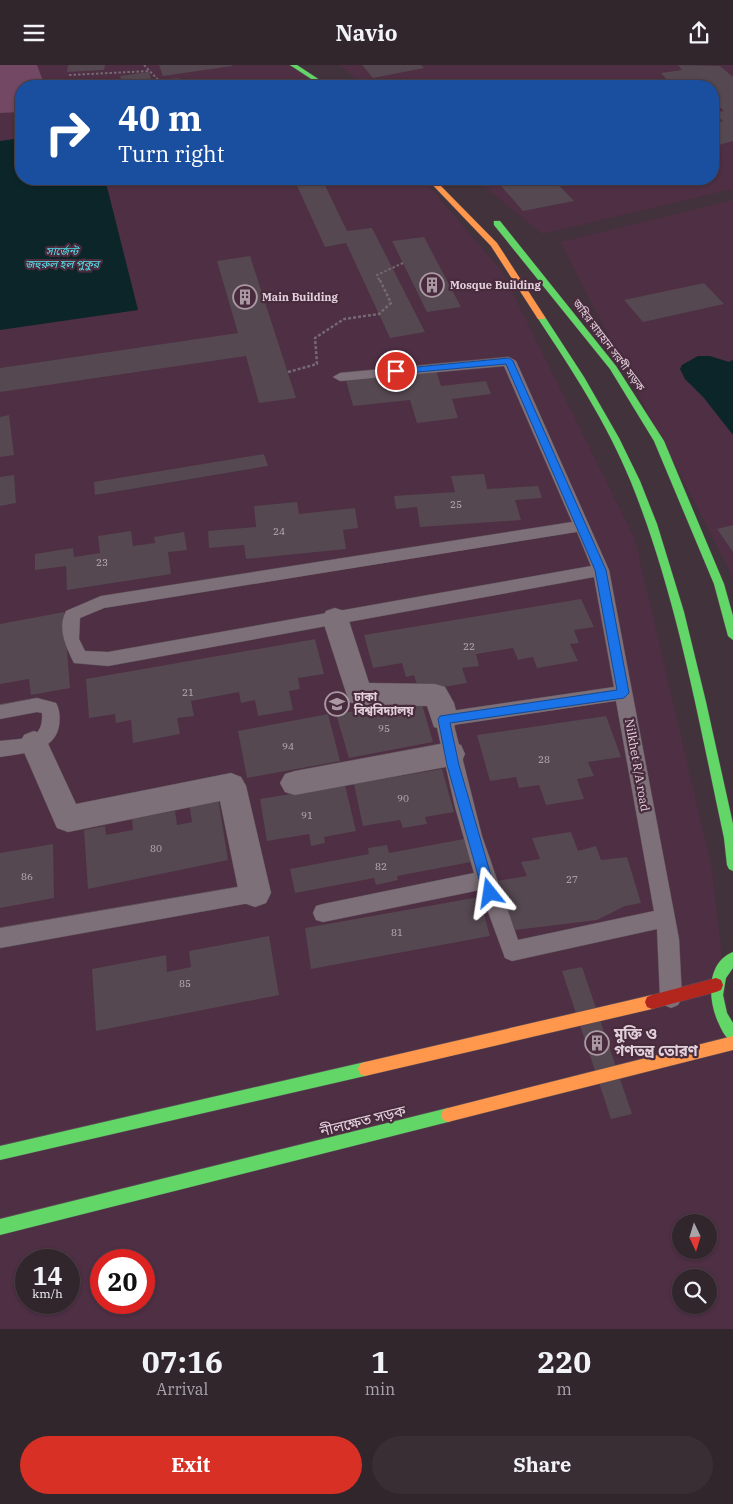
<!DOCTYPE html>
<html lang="en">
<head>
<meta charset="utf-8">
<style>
  :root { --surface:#32262d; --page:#3a2e35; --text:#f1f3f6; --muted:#a8a5aa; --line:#4d4349; --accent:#d93025 }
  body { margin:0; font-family:"IBM Plex Serif","Noto Sans Bengali",serif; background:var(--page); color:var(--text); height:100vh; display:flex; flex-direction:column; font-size:19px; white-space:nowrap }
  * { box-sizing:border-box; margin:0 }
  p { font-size:16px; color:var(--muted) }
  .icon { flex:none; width:28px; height:28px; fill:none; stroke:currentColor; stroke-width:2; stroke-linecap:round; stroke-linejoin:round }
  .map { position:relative; height:1264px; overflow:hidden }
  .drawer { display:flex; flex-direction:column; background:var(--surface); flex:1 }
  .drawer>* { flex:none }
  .guide { position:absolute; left:15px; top:15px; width:704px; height:105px; border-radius:20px; box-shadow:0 1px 4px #0004,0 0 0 1px var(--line); background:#1a4fa0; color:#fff; overflow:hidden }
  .needle { width:32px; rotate:176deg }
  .fabs { position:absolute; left:672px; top:1149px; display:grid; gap:10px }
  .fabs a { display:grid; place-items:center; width:45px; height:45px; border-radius:50%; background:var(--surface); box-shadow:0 1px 4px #0004,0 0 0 1px var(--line); font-size:25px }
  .speed { position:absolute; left:15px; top:1184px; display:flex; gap:10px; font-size:25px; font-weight:700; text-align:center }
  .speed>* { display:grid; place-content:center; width:65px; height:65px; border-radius:50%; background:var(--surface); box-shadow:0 1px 4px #0004,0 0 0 1px var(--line); line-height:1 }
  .speed small { font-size:12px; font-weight:400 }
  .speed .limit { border:8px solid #d22; background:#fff; color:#111 }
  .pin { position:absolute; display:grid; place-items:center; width:42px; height:42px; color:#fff; margin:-21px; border:2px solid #fff; border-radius:50%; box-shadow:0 1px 5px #0007 }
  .me { position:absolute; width:55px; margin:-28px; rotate:345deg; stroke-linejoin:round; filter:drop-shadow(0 0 4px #0008) }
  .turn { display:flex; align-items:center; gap:18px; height:105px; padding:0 20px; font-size:22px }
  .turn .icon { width:65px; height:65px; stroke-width:2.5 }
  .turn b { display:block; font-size:35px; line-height:42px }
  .eta { display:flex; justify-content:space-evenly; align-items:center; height:85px; text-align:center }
  .eta b { font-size:30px; font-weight:700; line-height:35px }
  .primary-button { display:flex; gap:10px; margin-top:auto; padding:10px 20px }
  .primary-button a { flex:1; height:58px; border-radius:30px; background:var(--accent); color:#fff; font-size:20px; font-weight:700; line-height:58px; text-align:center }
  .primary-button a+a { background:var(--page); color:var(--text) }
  header { display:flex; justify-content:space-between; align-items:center; height:65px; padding:0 20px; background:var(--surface); font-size:22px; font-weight:700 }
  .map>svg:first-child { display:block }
  .built { fill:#4e2f44; fill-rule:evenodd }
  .green { fill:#724864 }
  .water { fill:#0b2528 }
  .building { fill:#554850 }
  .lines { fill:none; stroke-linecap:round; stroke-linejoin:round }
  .lane-casing { stroke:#5c4f58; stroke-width:1 }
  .street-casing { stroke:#5c4f58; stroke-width:1 }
  .fast-casing { stroke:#5c4f58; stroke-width:1 }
  .slow-casing { stroke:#5c4f58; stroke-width:1 }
  .jam-casing { stroke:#5c4f58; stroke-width:1 }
  .path-far1 { stroke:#756971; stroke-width:2; stroke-dasharray:2.5 2; stroke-linecap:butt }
  .path { stroke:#756971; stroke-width:2.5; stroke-dasharray:3 2; stroke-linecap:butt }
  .lane { fill:#7e7078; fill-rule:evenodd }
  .street { fill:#7e7078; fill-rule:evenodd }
  .fast { fill:#63d668; fill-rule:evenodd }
  .slow { fill:#ff974d; fill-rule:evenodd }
  .jam { fill:#b3261e; fill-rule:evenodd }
  .route { fill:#1a73e8; stroke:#114b97 }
  .labels { text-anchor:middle; stroke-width:4.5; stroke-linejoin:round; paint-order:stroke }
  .number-label { font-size:10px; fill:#bfaeb8 }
  .far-water-label { font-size:11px; font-style:italic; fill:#55dfea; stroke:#482c3e }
  .far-poi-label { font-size:11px; font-weight:bold; fill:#e2d0db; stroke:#482c3e; text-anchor:start }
  .far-street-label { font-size:11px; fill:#e2d0db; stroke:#482c3e }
  .poi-label { font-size:12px; font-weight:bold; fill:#e2d0db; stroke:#482c3e; text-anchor:start }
  .street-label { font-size:12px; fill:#e2d0db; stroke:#482c3e }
  .near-poi-label { font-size:15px; font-weight:bold; fill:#e2d0db; stroke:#482c3e; text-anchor:start }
  .near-street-label { font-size:15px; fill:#e2d0db; stroke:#482c3e }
</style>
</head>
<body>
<header><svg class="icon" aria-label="menu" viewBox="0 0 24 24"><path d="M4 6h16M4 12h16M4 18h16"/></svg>Navio<svg class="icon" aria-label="share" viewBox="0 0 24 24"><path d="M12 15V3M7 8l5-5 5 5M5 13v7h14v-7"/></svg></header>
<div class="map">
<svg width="733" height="1264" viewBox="0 0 733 1264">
  <rect width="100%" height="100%" fill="#42323c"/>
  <path class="built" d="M0,0H295L323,21H21V114H423L502,206L635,474L712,804L733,990V1264H0ZM681,1158H709V1185H681ZM26,1195H69V1238H26ZM101,1195H144V1238H101ZM681,1212H709V1240H681Z
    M339,0H733V124L542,169L475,114H712V21H365Z
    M733,135V512L560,177Z"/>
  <path class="green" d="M0,0H37L45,21H21V47L0,48Z"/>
  <path class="water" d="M21,73V114H105L138,245L0,265V76Z
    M698,291H710L729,297L733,295V370L704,333L685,314L680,304L682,300Z"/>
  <path class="building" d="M68,0H105L104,5L67,7Z
    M159,0H232V1L163,11Z
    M362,0H421L424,3L373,13Z
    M678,0L720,1L733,12V76L712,82V59L723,56L712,48L724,46L715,37H712V21H617L666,14L661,8L682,5Z
    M149,7L152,19L123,21L120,11Z
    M179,13L182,21H156L154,16Z
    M109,16V21H71L72,18Z
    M294,114H322L347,166L372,163L425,267L390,273L346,178L325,182Z
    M495,114H553L574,136L523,146Z
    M575,114H599L581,119Z
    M424,172L461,242L427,247L392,176Z
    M250,191L296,333L259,338L246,291L0,327V303L238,268L217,196Z
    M704,218L724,239L643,257L624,235Z
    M436,305L441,321L486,316L491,329L452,334L458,353L417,358L410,335L353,341L346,315Z
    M9,350L14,390L0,392V352Z
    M264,389L268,401L95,430L94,417Z
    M484,409L487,424L538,421L542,433L515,435L521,455L420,462L417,442L396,444L394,431L455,427L451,411Z
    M14,410L16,438L0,441V412Z
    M297,437L299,449L355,443L358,463L343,465L346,484L246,494L244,480L209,483L208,466L256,462L254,441Z
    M733,460V487L717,464Z
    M131,466L133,481L155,478L154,472L184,467L187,485L168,487L171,509L67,525L66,501L35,505V489L73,483L74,492L100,488L98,471Z
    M581,534L594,562L574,565L579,578L570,579L578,596L537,603L533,592L518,595L513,583L476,589L479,601L462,603L467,618L419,626L414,610L406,612L402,598L373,603L364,570Z
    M64,547L70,623L31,630L29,614L0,619V559Z
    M315,574L324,609L298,613L300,624L289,626L293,645L258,651L255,635L241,638L239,627L191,636L194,651L177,653L180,669L133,678L131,655L116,658L115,649L89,653L86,614Z
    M421,636L433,677L349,693L336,649Z
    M328,649L340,696L247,713L238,666Z
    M606,651L621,692L588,697L594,711L577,714L584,734L546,740L539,720L519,723L516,712L490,716L477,670Z
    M442,704L454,747L425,752L427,759L403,763L400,755L363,761L354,719Z
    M345,720L356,766L324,772L325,778L311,781L309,769L267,776L260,734Z
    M218,733L228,795L88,824L84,765L105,761L106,770L133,765L132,754L175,746L177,760L192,757L189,738Z
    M571,767L578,786L596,781L601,795L627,792L641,838L625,841L597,855L515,865L497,816L527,811L521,797L540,794L532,773Z
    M464,774L471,797L397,811L398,815L376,820L374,813L295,828L290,804L369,789L368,783L387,780L389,788Z
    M53,779L54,833L0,843V788Z
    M479,832L490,871L311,904L305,863Z
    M269,871L279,930L96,966L92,904L166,890L167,907L191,902L189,886Z
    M582,902L632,1049L611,1054L562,906Z"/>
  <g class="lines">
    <g class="lane-casing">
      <path id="lane" d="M509,292L516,296L609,505L679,874L682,933L678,940L671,943L664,940L660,933L657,864L512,896L505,893L480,825L323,857L316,855L313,848L316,841L323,839L474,808L455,742L435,654L438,649L444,647L614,622L594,512L108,601L74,598C66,582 57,563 66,546L101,531L572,457L504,301L340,316L333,312L340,308ZM577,467L591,501L108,587L85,586L79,574L80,553L104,543ZM616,636L654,846L518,875L482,771L454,660Z
        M37,633L56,638C60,645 60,653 59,661C54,688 22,688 0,692V676C22,673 44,677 42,648L37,647L0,654V640Z
        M255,819L262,822L265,828L262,834L255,837L0,883V863Z"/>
    </g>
    <g class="street-casing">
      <path id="street" d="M335,543L344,546L348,553L369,618L435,619L445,622L454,638L458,654L454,662L444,665L434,662L427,641L359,640L349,637L322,553L326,546Z
        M34,666L44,670L76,739L231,708L241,712L246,721L271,828L266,838L255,842L244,838L239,828L220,736L68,767L57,763L20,678L24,670Z
        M451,677L461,680L465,689L461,698L451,701L295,730L285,727L280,718L285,709L295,706Z"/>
    </g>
    <g class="fast-casing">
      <path id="fast" d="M290,0H297L329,21H322Z
        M494,156H500L616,301L664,376L724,519L733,551V575L728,571L714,519L654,376L610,304L494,160Z
        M538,250H541L545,252L584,312L619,373L640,416L657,459L684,547L706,637L733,759V806L729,804L727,800L724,773C698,653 677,531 631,417C607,358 572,305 537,252Z
        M733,887V903L726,913L723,930L727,948L733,958V977C726,974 722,966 719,959C708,937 705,898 733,887Z
        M365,997L370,999L372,1004L370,1009L365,1011L0,1095V1081Z
        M448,1043L453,1045L455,1050L453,1055L448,1057L0,1170V1154Z"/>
    </g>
    <g class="slow-casing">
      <path id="slow" d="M427,114H434L497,178L545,252L544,254H538L491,181Z
        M652,930L657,932L659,937L657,942L652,944L365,1011L360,1009L358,1004L360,999L365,997Z
        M733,971V985L448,1057L443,1055L441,1050L443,1045L448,1043Z"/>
    </g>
    <g class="jam-casing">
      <path id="jam" d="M716,913L721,915L723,920L721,925L716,927L652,944L647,942L645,937L647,932L652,930Z"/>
    </g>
    <path class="path-far1" d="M144,0L164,21
      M69,10L150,6
      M379,215L377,210L403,198"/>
    <path class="path" d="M288,307L317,299L315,273L344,254L379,249L391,238L379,213"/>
    <use href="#lane" class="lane"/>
    <use href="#street" class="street"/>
    <use href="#fast" class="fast"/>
    <use href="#slow" class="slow"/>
    <use href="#jam" class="jam"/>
  </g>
  <path class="route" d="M509,293L513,296L606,505L629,628L624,633L450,658L459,700L496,828L494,832L490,834L485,832L483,828L447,700L438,654L440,651L617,625L595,505L506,299L396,309L392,306L396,304Z"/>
  <defs>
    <g id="building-ring" transform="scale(1.25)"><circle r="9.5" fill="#482c3e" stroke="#aa99a3" stroke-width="1.5"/><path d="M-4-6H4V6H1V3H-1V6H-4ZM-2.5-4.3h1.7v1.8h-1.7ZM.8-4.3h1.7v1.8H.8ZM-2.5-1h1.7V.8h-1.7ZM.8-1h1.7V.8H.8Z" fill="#aa99a3"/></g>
    <g id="university-ring" transform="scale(1.25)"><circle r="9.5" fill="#482c3e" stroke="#aa99a3" stroke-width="1.5"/><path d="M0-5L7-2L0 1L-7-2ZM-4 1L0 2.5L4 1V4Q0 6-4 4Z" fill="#aa99a3"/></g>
  </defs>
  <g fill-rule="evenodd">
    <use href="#building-ring" x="432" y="220"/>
    <use href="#building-ring" x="245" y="232"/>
    <use href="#university-ring" x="337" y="639"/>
    <use href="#building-ring" x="597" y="978"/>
  </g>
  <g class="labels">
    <g class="number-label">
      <text x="456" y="443">25</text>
      <text x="279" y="470">24</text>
      <text x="102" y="501">23</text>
      <text x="469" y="585">22</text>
      <text x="188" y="631">21</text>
      <text x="384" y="667">95</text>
      <text x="288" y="685">94</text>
      <text x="544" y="698">28</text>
      <text x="403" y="737">90</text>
      <text x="307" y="754">91</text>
      <text x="156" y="787">80</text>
      <text x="381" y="805">82</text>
      <text x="27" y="815">86</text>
      <text x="572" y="818">27</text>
      <text x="397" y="871">81</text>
      <text x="185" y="922">85</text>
    </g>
    <g class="far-water-label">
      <text x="62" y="190">সার্জেন্ট<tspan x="62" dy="13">জহুরুল হল পুকুর</tspan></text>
    </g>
    <g class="far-poi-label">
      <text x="450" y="224">Mosque Building</text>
      <text x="262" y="236">Main Building</text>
    </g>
    <g class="far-street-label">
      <text transform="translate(609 280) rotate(53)" y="4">জহির রায়হান সরণী সড়ক</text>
    </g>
    <g class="poi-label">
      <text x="354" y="636">ঢাকা<tspan x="354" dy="14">বিশ্ববিদ্যালয়</tspan></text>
    </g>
    <g class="street-label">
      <text transform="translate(637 700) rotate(80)" y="4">Nilkhet R/A road</text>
    </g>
    <g class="near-poi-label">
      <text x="614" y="974">মুক্তি ও<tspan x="614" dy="17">গণতন্ত্র তোরণ</tspan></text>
    </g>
    <g class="near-street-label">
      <text transform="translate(363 1056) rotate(-14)" y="5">নীলক্ষেত সড়ক</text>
    </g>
  </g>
</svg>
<div class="fabs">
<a><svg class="needle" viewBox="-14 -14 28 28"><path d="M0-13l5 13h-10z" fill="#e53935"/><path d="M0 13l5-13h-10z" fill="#a8a5aa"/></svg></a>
<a><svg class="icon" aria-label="search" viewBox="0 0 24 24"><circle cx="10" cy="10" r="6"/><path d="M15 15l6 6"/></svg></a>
</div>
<div class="speed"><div>14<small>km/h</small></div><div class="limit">20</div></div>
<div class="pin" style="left:396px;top:306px;background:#d93025"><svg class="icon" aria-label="arrive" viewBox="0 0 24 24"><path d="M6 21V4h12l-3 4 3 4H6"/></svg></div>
<svg class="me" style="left:490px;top:828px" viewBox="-20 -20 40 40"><path d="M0-17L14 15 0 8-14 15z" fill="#1a73e8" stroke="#fff" stroke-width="4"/></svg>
<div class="guide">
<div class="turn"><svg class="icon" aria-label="right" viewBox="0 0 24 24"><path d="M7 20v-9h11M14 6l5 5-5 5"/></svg><div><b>40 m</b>Turn right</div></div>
</div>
</div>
<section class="drawer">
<div class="eta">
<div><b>07:16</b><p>Arrival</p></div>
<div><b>1</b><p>min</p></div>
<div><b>220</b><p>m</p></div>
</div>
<div class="primary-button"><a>Exit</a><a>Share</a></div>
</section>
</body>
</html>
